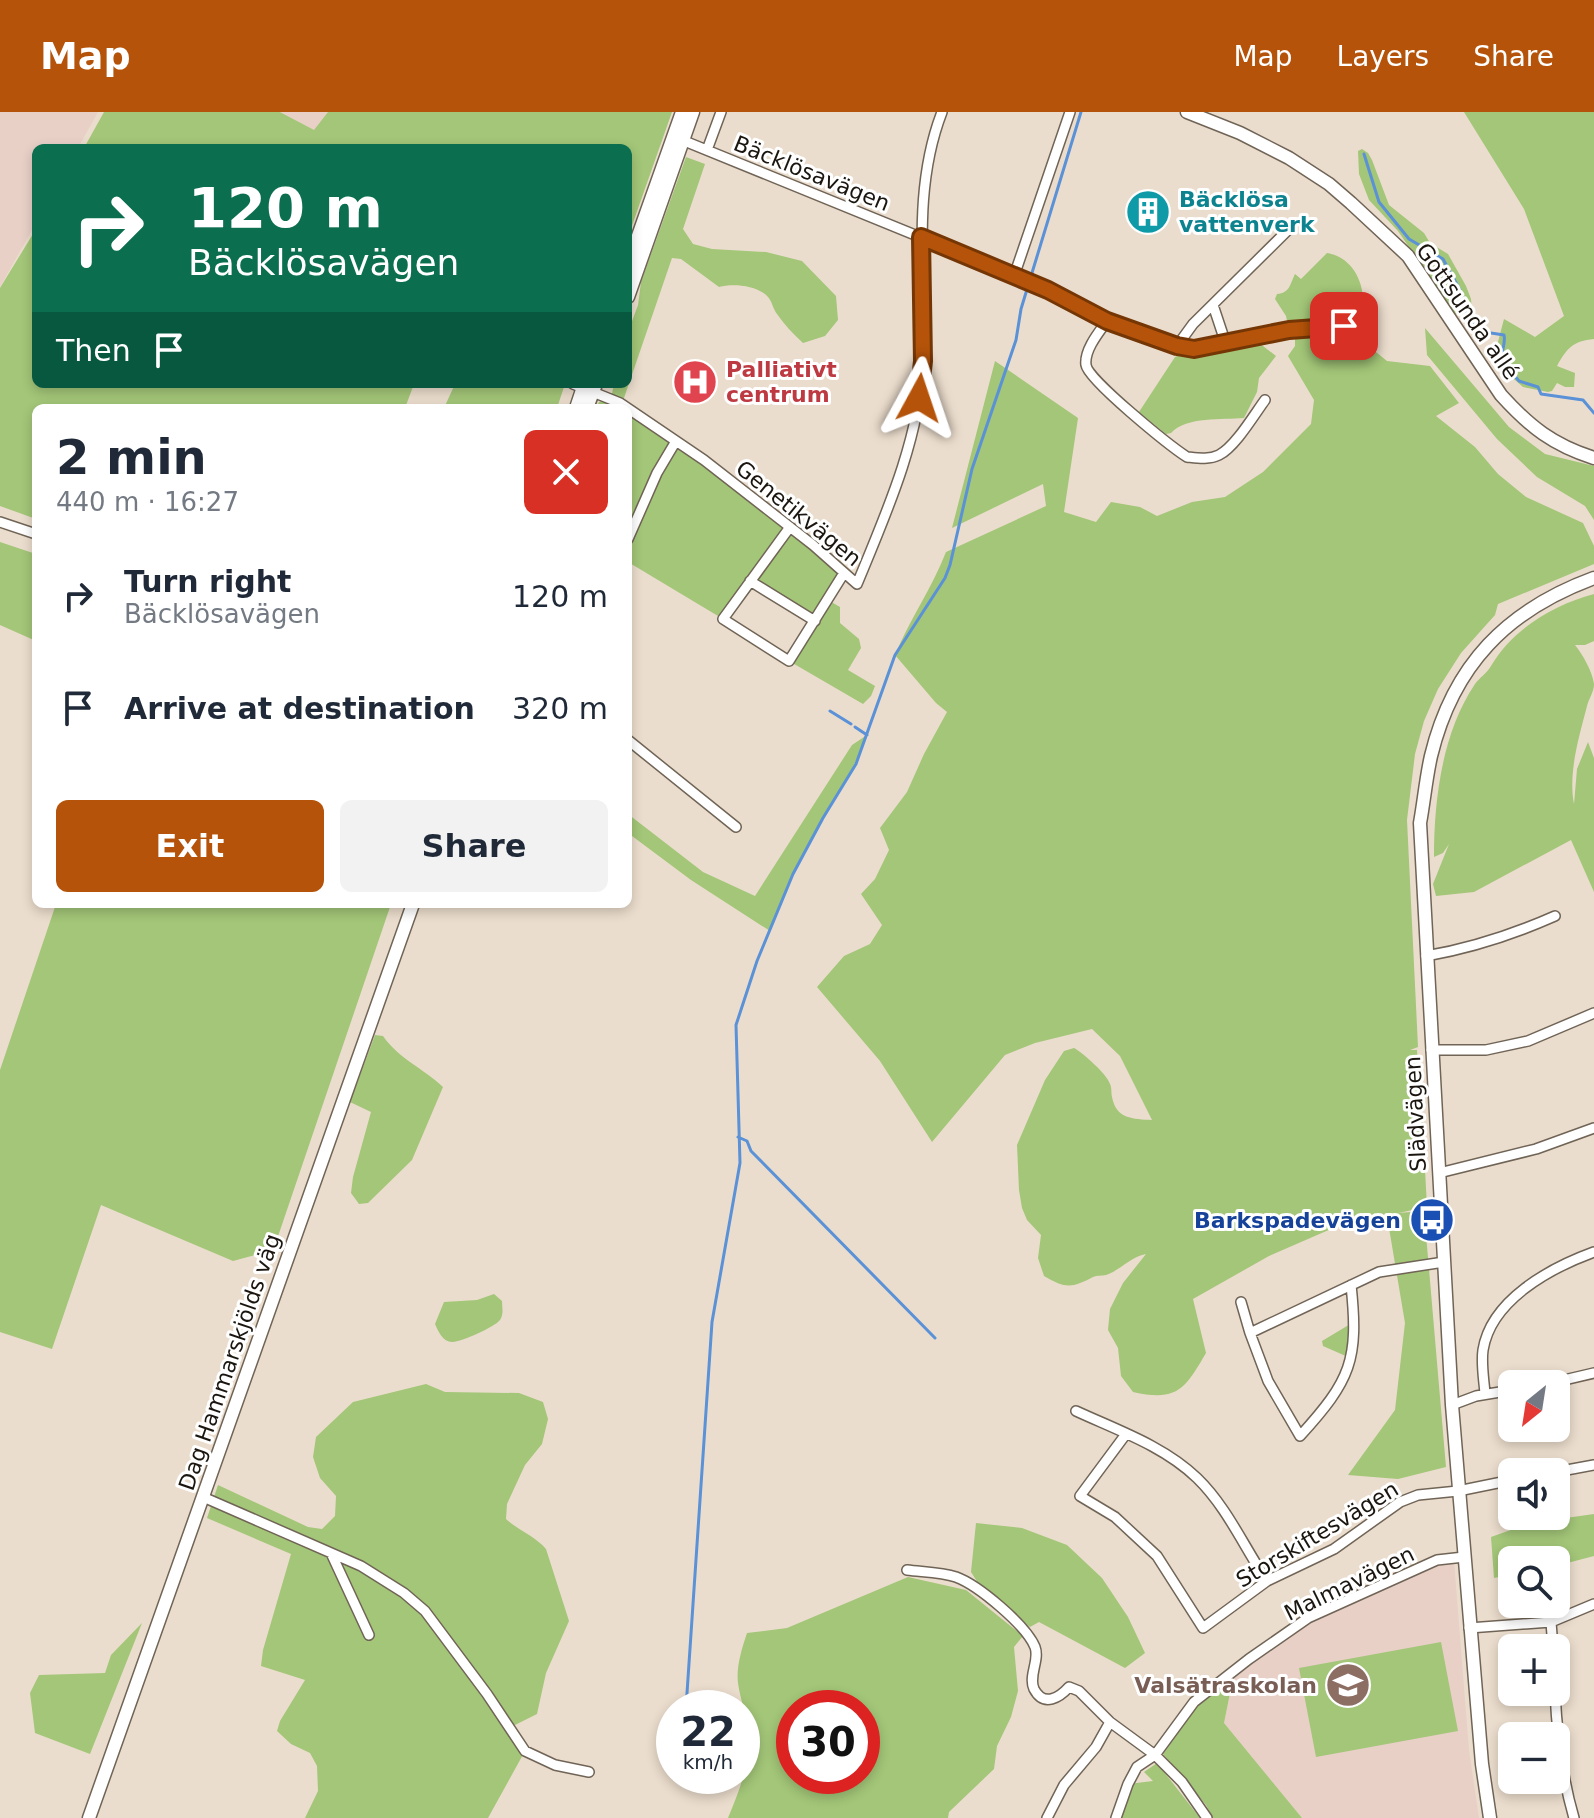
<!DOCTYPE html>
<html lang="en">
<head>
<meta charset="utf-8">
<style>
  :root { --surface:#fff; --page:#f2f2f3; --text:#1f2937; --muted:#747a83; --accent:#b45309 }
  body { margin:0; font-family:"DejaVu Sans",sans-serif; background:var(--page); color:var(--text); height:100vh; display:flex; flex-direction:column; font-size:30px; white-space:nowrap }
  * { box-sizing:border-box; margin:0 }
  p { font-size:26px; color:var(--muted) }
  .icon { flex:none; width:44px; height:44px; fill:none; stroke:currentColor; stroke-width:2; stroke-linecap:round; stroke-linejoin:round }
  .map { position:relative; flex:1; overflow:hidden }
  .details { position:absolute; left:32px; top:292px; width:600px; height:504px; display:flex; flex-direction:column; background:var(--surface); border-radius:12px; box-shadow:0 4px 12px #0003 }
  .details>* { flex:none }
  .guide { position:absolute; left:32px; top:32px; width:600px; height:244px; border-radius:12px; box-shadow:0 4px 12px #0003; background:#0b6e4f; color:#fff; overflow:hidden }
  .needle { width:52px; rotate:210deg }
  .controls { position:absolute; left:1498px; top:1258px; display:grid; gap:16px }
  .controls a { display:grid; place-items:center; width:72px; height:72px; border-radius:12px; background:var(--surface); box-shadow:0 4px 12px #0003; font-size:40px }
  .speed { position:absolute; left:656px; top:1578px; display:flex; gap:16px; font-size:40px; font-weight:700; text-align:center }
  .speed>* { display:grid; place-content:center; width:104px; height:104px; border-radius:50%; background:var(--surface); box-shadow:0 4px 12px #0003; line-height:1 }
  .speed small { font-size:20px; font-weight:400 }
  .speed .limit { border:12px solid #d22; background:#fff; color:#111 }
  .pin { position:absolute; display:grid; place-items:center; width:68px; height:68px; color:#fff; margin:-34px; border-radius:16px; box-shadow:0 4px 12px #0006 }
  .me { position:absolute; width:88px; margin:-44px; rotate:5deg; stroke-linejoin:round; filter:drop-shadow(0 0 6px #0008) }
  .turn { display:flex; align-items:center; gap:28px; height:168px; padding:0 24px; font-size:36px }
  .turn .icon { width:104px; height:104px; stroke-width:2.5 }
  .turn b { display:block; font-size:56px; line-height:68px }
  .then { display:flex; align-items:center; height:76px; padding:0 24px; background:#0003; gap:16px; font-size:30px }
  .round { display:grid; place-items:center; flex:none; width:84px; height:84px; border-radius:12px; background:var(--page) }
  .summary { display:flex; align-items:center; justify-content:space-between; height:136px; padding:0 24px }
  h1 { font-size:48px; font-weight:600; line-height:60px }
  .primary-button { display:flex; gap:16px; margin-top:auto; padding:16px 24px }
  .primary-button a { flex:1; height:92px; border-radius:12px; background:var(--accent); color:#fff; font-size:32px; font-weight:600; line-height:92px; text-align:center }
  .primary-button a+a { background:var(--page); color:var(--text) }
  ul { padding:0; list-style:none }
  li { display:flex; align-items:center; gap:24px; height:112px; padding:0 24px }
  li div { flex:1 }
  li b { display:block; font-size:30px }
  li em { font-style:normal }
  header { display:flex; align-items:center; gap:48px; box-sizing:border-box; height:112px; padding:0 40px; background:var(--accent); color:#fff }
  header strong { font-size:38px }
  nav { display:flex; gap:44px; margin-inline-start:auto; font-size:28px }
  .map>svg:first-child { display:block }
  .education { fill:#e8d0c7 }
  .green { fill:#a3c678; fill-rule:evenodd }
  .lines { fill:none; stroke-linecap:round; stroke-linejoin:round }
  .stream { stroke:#5a91d7; stroke-width:3 }
  .street-casing { stroke:#706456; stroke-width:12 }
  .secondary-casing { stroke:#706456; stroke-width:15 }
  .street { stroke:#fff; stroke-width:9 }
  .secondary { stroke:#fff; stroke-width:12 }
  .route-casing { stroke:#753606; stroke-width:20 }
  .route { stroke:#b45309; stroke-width:14 }
  .labels { text-anchor:middle; stroke-width:6; stroke-linejoin:round; paint-order:stroke }
  .street-label { font-size:22px; fill:#1a150f; stroke:#fff }
  .culture-label { font-size:22px; font-weight:bold; fill:#0d838f; stroke:#fff; text-anchor:start }
  .health-label { font-size:22px; font-weight:bold; fill:#be3a42; stroke:#fff; text-anchor:start }
  .transit-label { font-size:22px; font-weight:bold; fill:#164399; stroke:#fff; text-anchor:end }
  .education-label { font-size:22px; font-weight:bold; fill:#785e54; stroke:#fff; text-anchor:end }
</style>
</head>
<body>
<header>
<strong>Map</strong>
<nav><a>Map</a><a>Layers</a><a>Share</a></nav>
</header>
<div class="map">
<svg width="1594" height="1706" viewBox="0 0 1594 1706">
  <rect width="100%" height="100%" fill="#ebddcd"/>
  <path class="education" d="M0,0H98L78,36H36V111L0,175Z
    M281,0H328L314,19Z
    M1437,1448L1454,1449L1469,1638L1479,1706H1302L1224,1611L1234,1559L1308,1506Z"/>
  <path class="green" d="M104,0H280L314,18L328,0H672L628,125V36H84Z
    M1464,0H1594V227C1573,229 1567,236 1557,254L1575,261L1574,275H1565L1557,271L1552,279L1548,280L1523,275L1493,249L1504,207L1535,225L1564,204L1524,97Z
    M1362,37L1368,41L1372,48L1389,93L1424,121L1430,131L1448,142L1466,174L1471,187L1472,200L1468,205L1455,202L1398,119L1369,88L1359,62L1358,39Z
    M686,45L705,52L683,117L693,132L712,137L766,140L802,149L836,184L838,208L825,224L803,231C793,222 784,212 777,202C773,197 772,189 768,185C758,173 732,171 719,175L681,147L672,146L624,286L620,291L631,298L844,461L828,488L840,495V511L859,527L861,536L848,558L875,574L871,584L863,592L789,549L815,509L750,469L723,507L628,450V296H596L599,290L611,286L614,272H628V220L638,193L641,170Z
    M36,117V272H414L405,296H36V407L0,394V176Z
    M1327,141C1349,144 1363,166 1363,188L1352,199L1348,197L1332,214H1344L1387,249L1430,254L1459,291L1436,304L1475,335L1498,362L1526,385L1583,411L1594,434V452L1498,492L1495,503L1461,541L1438,577L1424,609L1415,642L1407,708L1418,935L1410,938H1417L1421,999L1412,1002L1422,1001L1427,1095L1398,1101L1424,1099L1446,1355L1398,1367L1348,1363L1395,1298L1405,1211L1387,1104L1331,1117L1269,1144L1193,1187L1206,1241C1185,1277 1177,1290 1133,1280L1121,1264L1118,1236L1108,1218L1110,1197L1123,1171L1146,1142C1130,1145 1121,1158 1106,1163C1102,1164 1097,1163 1093,1165C1072,1176 1066,1177 1044,1164L1038,1146L1041,1123L1027,1108L1022,1096L1019,1078L1017,1033L1045,968L1064,939L1074,936C1083,941 1107,962 1110,972C1112,976 1111,981 1112,985C1116,1007 1133,1007 1152,1008L1120,944L1092,917L1035,931L1005,943L932,1030L880,949L817,875L844,844L870,832L882,813L861,782L875,767L889,738L880,716L907,680L924,642L947,600L936,591L895,543C910,507 932,476 946,440L1046,394L1043,372L952,416L995,249L1078,306L1064,400L1096,410L1111,390L1140,395L1157,404L1192,390L1225,385L1263,360L1311,312L1314,288L1288,244L1295,234V220L1289,218L1286,204L1275,187L1277,182C1290,181 1290,172 1295,162L1301,167Z
    M1425,216L1509,315L1545,342L1594,354V408L1585,394L1537,365L1497,327L1427,243Z
    M1245,220L1276,244L1259,266L1257,280L1244,306C1222,308 1187,304 1171,321L1166,322L1139,300L1175,245L1203,231Z
    M455,272H565L557,296H444Z
    M0,430L36,442V529L0,513Z
    M1594,482V529L1585,533H1575C1583,543 1592,559 1594,572C1594,580 1589,586 1587,594C1579,625 1568,661 1574,692L1577,657L1588,630L1594,646V780L1571,728L1474,780L1436,784L1433,772L1449,732L1443,741L1434,745C1434,688 1442,621 1475,572C1479,566 1487,561 1491,554C1513,517 1553,493 1594,482Z
    M867,623C856,654 840,678 823,706C801,741 786,780 770,819L691,768L628,721V702L703,760L755,784L852,633Z
    M56,792H391L272,1142L262,1141L233,1149L101,1093L52,1237L0,1220V958Z
    M375,923L383,924C399,947 423,956 443,975L412,1048L368,1091L359,1092L351,1081L353,1065L371,1000L350,990Z
    M494,1182L502,1189C502,1195 504,1202 500,1208C495,1215 459,1231 452,1230C443,1230 438,1219 435,1212L444,1190L477,1188Z
    M1352,1211L1348,1245L1323,1234L1322,1229Z
    M426,1272L445,1280L519,1281L543,1290L548,1307L542,1332L525,1353L507,1392L506,1407C519,1419 535,1424 546,1437L569,1509L546,1561L537,1602L509,1616L525,1639L488,1706H305L318,1679L317,1654L310,1641L291,1632L277,1619L280,1609L305,1568L261,1554L263,1538L291,1442L207,1406L218,1373L308,1415L322,1417L335,1404L336,1384L320,1366L313,1345L316,1325L353,1290Z
    M1594,1402V1444L1556,1454V1448H1512V1462L1494,1466L1491,1425L1530,1411Z
    M976,1411L1022,1416L1067,1433L1102,1466L1128,1505L1145,1541L1125,1556L1039,1510L1030,1515L978,1471L971,1460Z
    M908,1465L966,1478L1023,1524L1014,1535L1018,1579L1011,1605L997,1634L994,1657L949,1700L948,1706H728C739,1679 751,1651 748,1620C747,1603 740,1587 738,1571C736,1555 742,1536 747,1521L787,1516ZM794,1596H862V1664H794Z
    M142,1511L90,1642L35,1621L30,1581L39,1563L105,1561L111,1543Z
    M1441,1530L1458,1619L1316,1645L1299,1556Z
    M1233,1566L1224,1611L1302,1706H1213L1206,1693L1163,1642L1194,1597Z
    M1157,1651L1200,1706H1116L1128,1672L1153,1669L1144,1660Z"/>
  <g class="lines">
    <path class="stream" d="M1364,42L1379,90L1409,127L1443,147L1460,178L1468,205L1478,219L1504,223C1506,233 1501,239 1501,248L1519,269L1538,275L1541,282L1583,288L1594,301
      M830,599L851,612
      M855,615L867,623
      M738,1025L747,1029L751,1039L935,1226
      M686,1596L712,1210L740,1051L736,913L757,849L793,762L823,706L856,652L895,543L945,466L950,453L972,357L1016,228L1021,197L1081,0"/>
    <g class="street-casing">
      <path id="street" d="M677,26L1028,169L1107,209L1177,234L1194,237L1289,218L1344,214
        M707,38L721,0
        M1014,164L1070,0
        M1213,193L1225,229
        M1107,209C1099,220 1084,238 1086,253C1088,268 1170,334 1187,345C1197,346 1209,348 1219,343C1235,335 1254,303 1265,288
        M1177,234L1193,212L1290,116
        M573,272L620,291L704,348L813,433L857,472C886,402 920,326 923,249C926,166 911,80 942,0
        M0,410L36,422
        M790,415L723,507L789,549L844,461
        M628,427L657,361L676,329
        M750,469L815,509
        M628,628L736,715
        M1426,844C1472,836 1512,823 1555,804
        M1431,938H1486L1528,929L1594,901
        M1439,1061L1536,1037L1594,1016
        M1351,1173C1359,1248 1351,1268 1300,1324L1268,1269L1250,1221L1379,1160L1444,1150
        M1241,1190L1250,1221
        M1547,1272L1594,1261
        M1485,1282C1484,1268 1481,1252 1483,1238C1491,1188 1550,1156 1594,1140
        M1452,1293L1476,1284L1512,1278
        M1076,1299C1117,1318 1164,1334 1197,1366C1227,1395 1244,1435 1267,1469
        M1126,1322L1080,1384L1115,1405L1157,1444L1203,1516L1267,1469L1334,1437L1400,1390L1418,1383L1458,1379L1512,1368
        M1556,1360L1594,1353
        M203,1385L361,1454L404,1481L425,1499L487,1582L525,1639L555,1653L589,1660
        M331,1441L369,1523
        M907,1458C922,1460 941,1460 956,1465C978,1473 1026,1513 1035,1535C1040,1548 1028,1564 1034,1577C1044,1596 1060,1585 1069,1575L1079,1579L1110,1610L1155,1643L1182,1670L1207,1706
        M1551,1510L1553,1536
        M1469,1516L1551,1510L1594,1492
        M1555,1580C1557,1623 1562,1665 1574,1706
        M1047,1706L1064,1673L1096,1635L1110,1610
        M1116,1706L1128,1672L1137,1655L1155,1643L1194,1590L1249,1547L1308,1506L1437,1448L1464,1445"/>
    </g>
    <g class="secondary-casing">
      <path id="secondary" d="M1187,0L1240,21L1289,46L1329,72L1351,91L1408,144L1501,283C1530,315 1553,333 1594,346
        M628,152L682,0
        M628,185L693,0
        M576,296L584,272
        M587,296L596,272
        M89,1706L413,792
        M1490,1706L1482,1652L1452,1293L1420,711C1424,689 1426,666 1431,644C1453,553 1507,498 1594,466"/>
    </g>
    <use href="#street" class="street"/>
    <use href="#secondary" class="secondary"/>
  </g>
  <g class="lines">
    <g class="route-casing">
      <path id="route" d="M919,286L923,249L921,125L1048,178L1107,209L1177,234L1194,237L1289,218L1344,214"/>
    </g>
    <use href="#route" class="route"/>
  </g>
  <defs>
    <g id="building-disc" transform="scale(2.3)"><circle r="9.5" fill="#0f9aa8" stroke="#fff"/><path d="M-4-6H4V6H1V3H-1V6H-4ZM-2.5-4.3h1.7v1.8h-1.7ZM.8-4.3h1.7v1.8H.8ZM-2.5-1h1.7V.8h-1.7ZM.8-1h1.7V.8H.8Z" fill="#fff"/></g>
    <g id="hospital-disc" transform="scale(2.3)"><circle r="9.5" fill="#e0444e" stroke="#fff"/><path d="M-5-5h3v3.5h4V-5h3V5h-3V1.5h-4V5h-3Z" fill="#fff"/></g>
    <g id="bus-disc" transform="scale(2.3)"><circle r="9.5" fill="#1a4fb4" stroke="#fff"/><path d="M-5-6H5V4H4V6H2V4H-2V6H-4V4H-5ZM-3.5-4V0h7V-4ZM-3.5 1.2v1.5H-2V1.2ZM2 1.2v1.5H3.5V1.2Z" fill="#fff"/></g>
    <g id="school-disc" transform="scale(2.3)"><circle r="9.5" fill="#8d6e63" stroke="#fff"/><path d="M0-5L7-2L0 1L-7-2ZM-4 1L0 2.5L4 1V4Q0 6-4 4Z" fill="#fff"/></g>
  </defs>
  <g fill-rule="evenodd">
    <use href="#building-disc" x="1148" y="100"/>
    <use href="#hospital-disc" x="695" y="270"/>
    <use href="#bus-disc" x="1432" y="1108"/>
    <use href="#school-disc" x="1348" y="1573"/>
  </g>
  <g class="labels">
    <g class="street-label">
      <text transform="translate(812 61) rotate(22)" y="8">Bäcklösavägen</text>
      <text transform="translate(1468 199) rotate(55)" y="8">Gottsunda allé</text>
      <text transform="translate(799 401) rotate(39)" y="8">Genetikvägen</text>
      <text transform="translate(1415 1002) rotate(-93)" y="8">Slädvägen</text>
      <text transform="translate(229 1250) rotate(-71)" y="8">Dag Hammarskjölds väg</text>
      <text transform="translate(1317 1422) rotate(-31)" y="8">Storskiftesvägen</text>
      <text transform="translate(1349 1471) rotate(-26)" y="8">Malmavägen</text>
    </g>
    <g class="culture-label">
      <text x="1179" y="95">Bäcklösa<tspan x="1179" dy="25">vattenverk</tspan></text>
    </g>
    <g class="health-label">
      <text x="726" y="265">Palliativt<tspan x="726" dy="25">centrum</tspan></text>
    </g>
    <g class="transit-label">
      <text x="1401" y="1116">Barkspadevägen</text>
    </g>
    <g class="education-label">
      <text x="1317" y="1581">Valsätraskolan</text>
    </g>
  </g>
</svg>
<div class="controls">
<a><svg class="needle" viewBox="-14 -14 28 28"><path d="M0-13l5 13h-10z" fill="#e53935"/><path d="M0 13l5-13h-10z" fill="#747a83"/></svg></a>
<a><svg class="icon" aria-label="sound" viewBox="0 0 24 24"><path d="M4 9h4l5-4v14l-5-4H4zM17 9q2 3 0 6"/></svg></a>
<a><svg class="icon" aria-label="search" viewBox="0 0 24 24"><circle cx="10" cy="10" r="6"/><path d="M15 15l6 6"/></svg></a>
<a>+</a>
<a>−</a>
</div>
<div class="speed"><div>22<small>km/h</small></div><div class="limit">30</div></div>
<div class="pin" style="left:1344px;top:214px;background:#d93025"><svg class="icon" aria-label="arrive" viewBox="0 0 24 24"><path d="M6 21V4h12l-3 4 3 4H6"/></svg></div>
<svg class="me" style="left:919px;top:286px" viewBox="-20 -20 40 40"><path d="M0-17L14 15 0 8-14 15z" fill="#b45309" stroke="#fff" stroke-width="4"/></svg>
<div class="guide">
<div class="turn"><svg class="icon" aria-label="right" viewBox="0 0 24 24"><path d="M7 20v-9h11M14 6l5 5-5 5"/></svg><div><b>120 m</b>Bäcklösavägen</div></div>
<div class="then">Then<svg class="icon" aria-label="arrive" viewBox="0 0 24 24"><path d="M6 21V4h12l-3 4 3 4H6"/></svg></div>
</div>
<section class="details">
<div class="summary"><div><h1>2 min</h1><p>440 m · 16:27</p></div><a class="round" style="background:#d93025;color:#fff"><svg class="icon" aria-label="close" viewBox="0 0 24 24"><path d="M6 6l12 12M18 6L6 18"/></svg></a></div>
<ul>
<li><svg class="icon" aria-label="right" viewBox="0 0 24 24"><path d="M7 20v-9h11M14 6l5 5-5 5"/></svg><div><b>Turn right</b><p>Bäcklösavägen</p></div><em>120 m</em></li>
<li><svg class="icon" aria-label="arrive" viewBox="0 0 24 24"><path d="M6 21V4h12l-3 4 3 4H6"/></svg><div><b>Arrive at destination</b></div><em>320 m</em></li>
</ul>
<div class="primary-button"><a>Exit</a><a>Share</a></div>
</section>
</div>
</body>
</html>
